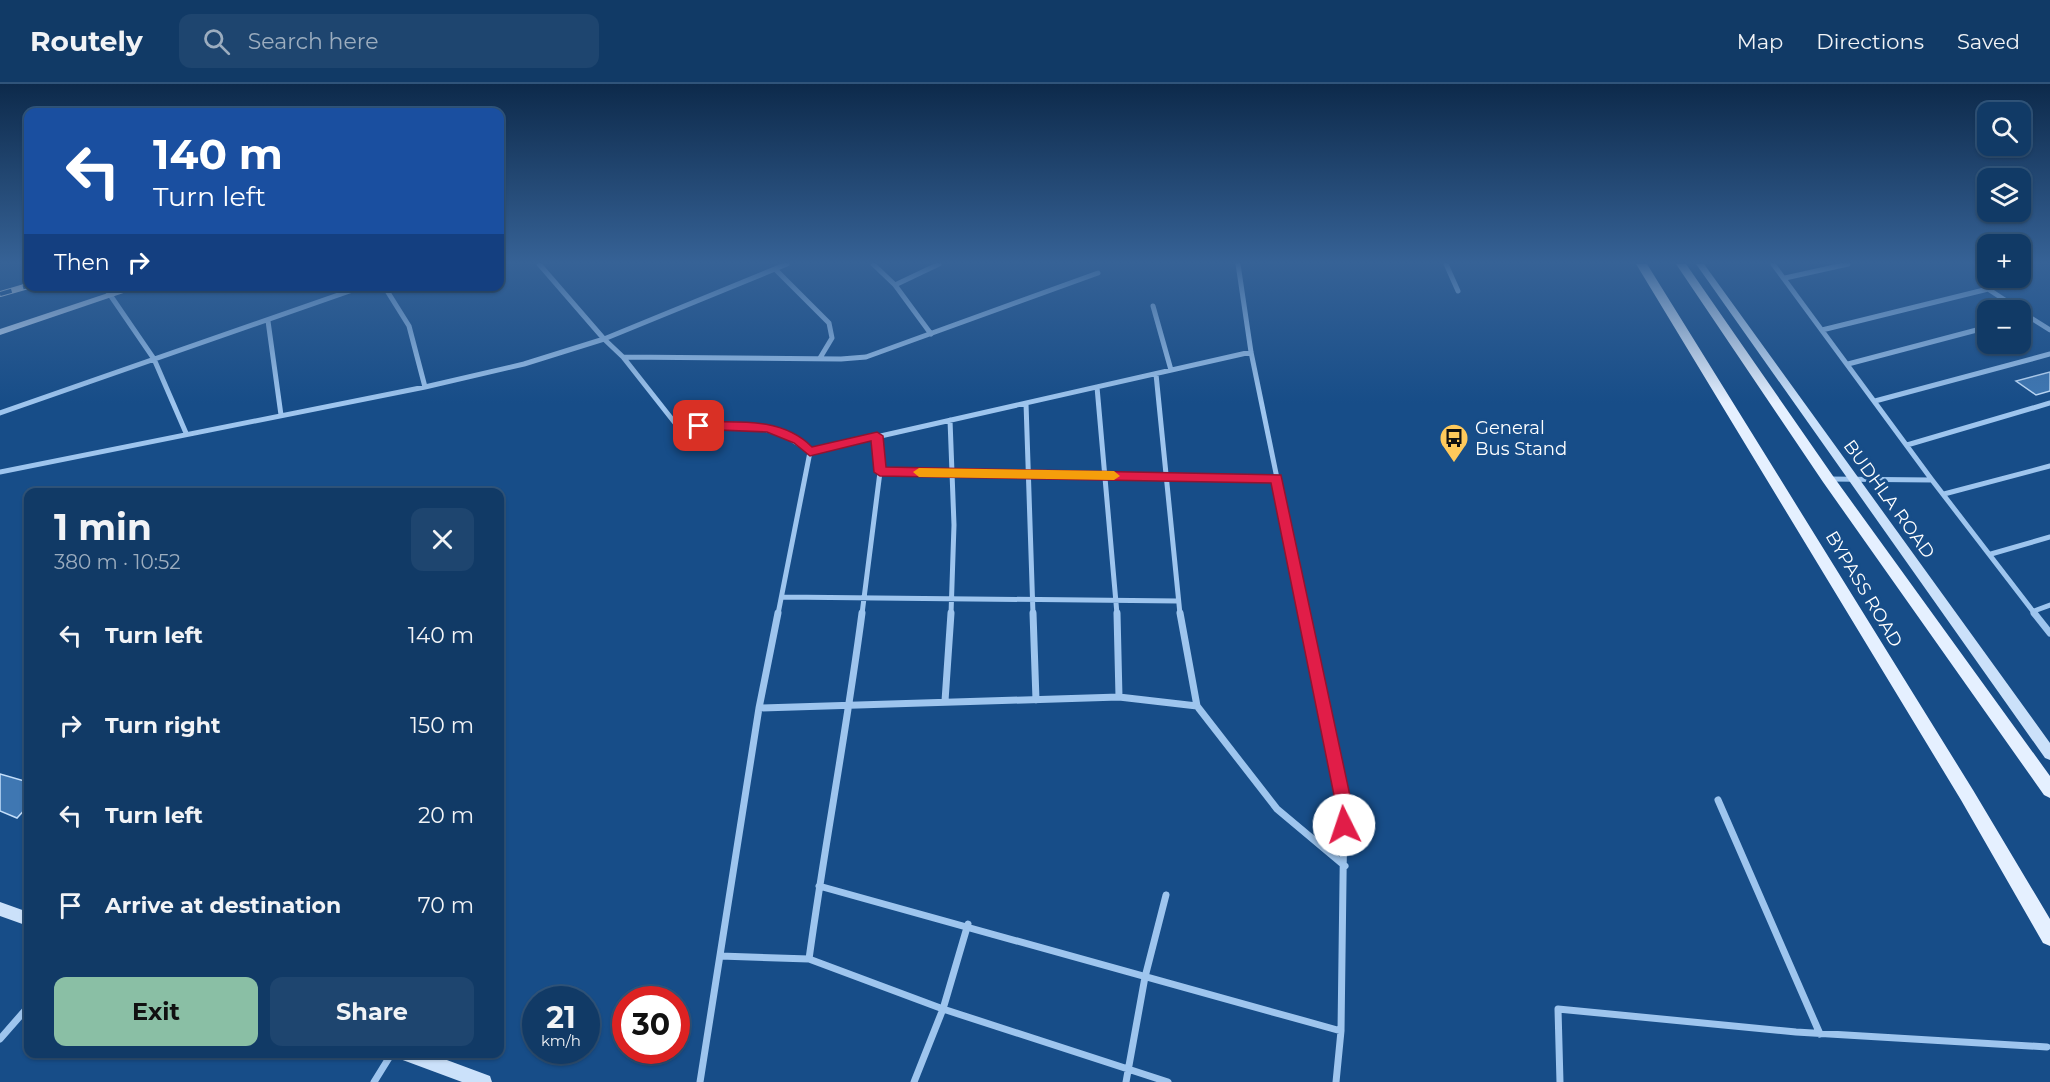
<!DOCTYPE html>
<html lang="en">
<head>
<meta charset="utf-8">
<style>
  :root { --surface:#113a66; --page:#1e456f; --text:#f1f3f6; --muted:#9cadbf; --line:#30547a; --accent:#8abfa5 }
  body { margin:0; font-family:Montserrat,sans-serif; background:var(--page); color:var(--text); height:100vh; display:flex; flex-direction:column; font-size:22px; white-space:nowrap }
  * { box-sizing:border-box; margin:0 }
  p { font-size:20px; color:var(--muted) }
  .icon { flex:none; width:33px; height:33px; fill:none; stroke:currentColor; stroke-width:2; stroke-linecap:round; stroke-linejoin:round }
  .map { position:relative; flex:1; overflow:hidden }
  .side { position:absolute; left:24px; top:404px; width:480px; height:570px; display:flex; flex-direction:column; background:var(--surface); border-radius:12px; box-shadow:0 2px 4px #0004,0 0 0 2px var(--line) }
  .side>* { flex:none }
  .guide { position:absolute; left:24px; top:24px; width:480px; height:183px; border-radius:12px; box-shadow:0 2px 4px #0004,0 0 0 2px var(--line); background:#1a4fa0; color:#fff; overflow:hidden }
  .controls { position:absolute; left:1977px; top:18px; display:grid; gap:12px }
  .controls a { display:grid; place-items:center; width:54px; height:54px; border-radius:12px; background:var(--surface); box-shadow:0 2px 4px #0004,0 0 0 2px var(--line); font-size:30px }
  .speed { position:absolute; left:522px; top:902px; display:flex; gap:12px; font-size:30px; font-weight:700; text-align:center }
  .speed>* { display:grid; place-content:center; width:78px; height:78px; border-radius:50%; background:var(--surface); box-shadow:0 2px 4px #0004,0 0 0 2px var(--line); line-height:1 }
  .speed small { font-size:15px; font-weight:400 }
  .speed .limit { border:9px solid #d22; background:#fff; color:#111 }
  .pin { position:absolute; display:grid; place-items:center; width:51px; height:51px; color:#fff; margin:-26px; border-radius:12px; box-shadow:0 3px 9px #0006 }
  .me { position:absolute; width:66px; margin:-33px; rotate:356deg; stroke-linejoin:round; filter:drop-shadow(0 0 4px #0008) }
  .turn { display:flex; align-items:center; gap:21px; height:126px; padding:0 30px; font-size:27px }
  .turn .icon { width:78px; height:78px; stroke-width:2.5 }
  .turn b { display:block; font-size:42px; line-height:51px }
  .then { display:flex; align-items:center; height:57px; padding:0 30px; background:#0003; gap:12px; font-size:22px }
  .round { display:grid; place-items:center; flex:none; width:63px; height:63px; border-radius:12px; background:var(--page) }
  .summary { display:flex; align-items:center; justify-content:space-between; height:102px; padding:0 30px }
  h1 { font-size:36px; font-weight:700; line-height:45px }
  .button { display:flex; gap:12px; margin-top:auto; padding:12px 30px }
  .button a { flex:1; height:69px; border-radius:12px; background:var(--accent); color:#111; font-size:24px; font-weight:700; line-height:69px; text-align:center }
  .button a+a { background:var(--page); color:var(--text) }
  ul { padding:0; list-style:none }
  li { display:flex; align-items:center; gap:18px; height:90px; padding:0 30px }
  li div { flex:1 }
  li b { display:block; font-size:22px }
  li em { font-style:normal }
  header { display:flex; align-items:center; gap:36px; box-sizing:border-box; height:84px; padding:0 30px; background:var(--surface); border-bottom:2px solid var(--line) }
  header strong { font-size:28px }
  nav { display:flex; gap:33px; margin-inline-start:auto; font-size:21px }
  .search { width:420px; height:54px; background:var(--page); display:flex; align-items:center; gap:15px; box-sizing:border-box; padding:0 21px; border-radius:12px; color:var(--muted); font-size:22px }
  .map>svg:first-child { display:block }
  .building { fill:#3f77b2; stroke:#c3defa; stroke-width:1.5 }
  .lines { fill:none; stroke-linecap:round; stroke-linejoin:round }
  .street-far1 { stroke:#9ec5ee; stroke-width:5 }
  .street { stroke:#9ec5ee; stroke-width:7 }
  .secondary { fill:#cbe1fa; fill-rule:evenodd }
  .primary { fill:#e5f0ff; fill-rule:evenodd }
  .rail-casing { stroke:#fff; stroke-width:6 }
  .rail { stroke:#174d88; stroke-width:4; stroke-dasharray:12; stroke-linecap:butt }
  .route { fill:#e11d48; stroke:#92132f; stroke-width:1.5 }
  .slow { fill:#f59e0b }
  .labels { text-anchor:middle; stroke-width:6; stroke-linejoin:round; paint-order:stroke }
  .poi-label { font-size:18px; fill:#fff; stroke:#174d88; text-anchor:start }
  .street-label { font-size:18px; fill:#fff; stroke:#174d88 }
</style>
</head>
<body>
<header>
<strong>Routely</strong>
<div class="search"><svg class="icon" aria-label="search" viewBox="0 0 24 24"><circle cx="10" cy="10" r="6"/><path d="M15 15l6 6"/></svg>Search here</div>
<nav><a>Map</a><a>Directions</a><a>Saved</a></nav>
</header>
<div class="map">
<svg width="2050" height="998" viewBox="0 0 2050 998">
  <rect width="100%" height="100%" fill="#174d88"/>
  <path class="building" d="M2050,288V307L2036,311L2016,297Z
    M0,690L28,698V722L17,734L0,727Z"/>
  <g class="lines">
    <path class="street-far1" d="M539,180L604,255L623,273L841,275L866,273L1098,189
      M873,180L895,201L931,250
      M1238,180L1251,268L1305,530
      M1446,180L1458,207
      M1773,180L1932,396L2035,530
      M1977,180L1988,187
      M2020,182L2030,180
      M775,185L829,239L832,254L820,274
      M1785,194L1848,180
      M895,201L939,180
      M104,202L154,275L186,349
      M384,202L409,242L425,303
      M1153,222L1171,286
      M2020,227L2050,246
      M268,237L281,331
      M1822,246L1988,205L2020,226
      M623,273L675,339C689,345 702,342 717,341C752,340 782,345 810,368
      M1848,280L1988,243
      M1156,290L1180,530
      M1097,303L1117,530
      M1875,317L2050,270
      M1026,319L1033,530
      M0,329L364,202
      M950,336L954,441L951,530
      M1907,361L2050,319
      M810,368L1251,268
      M0,388L425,303L524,280L604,255L787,180
      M880,388L1276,394
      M1828,395L1932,396
      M1944,410L2050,382
      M1991,470L2050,453
      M783,513L1178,517
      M2034,527L2050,521
      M778,530L810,368
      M862,530L880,388L877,352"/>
    <path class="street" d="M1033,529L1036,616
      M1117,529L1119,613
      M1180,529L1197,622L1277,725L1345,782
      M1304,529L1344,721L1341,947L1336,998
      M2034,529L2050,549
      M945,617L951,529
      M759,624L1119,613L1197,622
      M1718,716L1820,950
      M819,802L1341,947
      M720,872L809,875L943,925L1168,998
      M809,875C825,759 847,644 862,529
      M0,955L28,923
      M374,998L392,969
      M700,998L759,624L778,529
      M914,998L943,925L968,840
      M1126,998L1145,893L1166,811
      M1560,998L1558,925L1796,948L2047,963"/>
    <path class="secondary" d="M1696,180H1704L2050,659V676L2045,674Z
      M129,202H144L0,251V245Z
      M0,818L28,828V842L0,832Z
      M398,969H428L490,992L492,998H462L400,975Z"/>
    <path class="primary" d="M1636,180H1647L1973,706L2050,835V862L2043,859L1961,716Z
      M1676,180H1686L1833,392L2050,692V714L2044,711L1823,398Z"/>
    <g class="rail-casing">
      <path id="rail" d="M0,210L28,202"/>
    </g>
    <use href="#rail" class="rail"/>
  </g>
  <linearGradient id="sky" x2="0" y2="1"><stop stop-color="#0d2a4b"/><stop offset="0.56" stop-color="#366296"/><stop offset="1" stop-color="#366296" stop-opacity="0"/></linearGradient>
  <rect width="2050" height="319" fill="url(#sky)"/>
  <path class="route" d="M699,338C738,338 782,333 812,363L877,348L883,352L886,383L1281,391L1352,721L1353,741L1350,746L1344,748L1339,746L1336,741V721L1271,399L880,392L874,388L871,357L810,372L794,359L767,348L695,345V339Z"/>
  <path class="slow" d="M919,384L1114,387L1120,392L1114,396L919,393L913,388Z"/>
  <defs>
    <g id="bus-pin" transform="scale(1.5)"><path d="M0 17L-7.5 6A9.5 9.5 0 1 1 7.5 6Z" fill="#ffc95b" stroke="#174d88"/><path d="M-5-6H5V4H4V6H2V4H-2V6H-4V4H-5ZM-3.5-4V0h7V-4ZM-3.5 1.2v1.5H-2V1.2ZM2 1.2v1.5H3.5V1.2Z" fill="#111"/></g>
  </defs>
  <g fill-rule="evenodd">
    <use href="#bus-pin" x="1454" y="354"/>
  </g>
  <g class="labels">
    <g class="poi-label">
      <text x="1475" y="350">General<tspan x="1475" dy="21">Bus Stand</tspan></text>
    </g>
    <g class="street-label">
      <text transform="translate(1889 415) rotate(54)" y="6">BUDHLA ROAD</text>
      <text transform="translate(1864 505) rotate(59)" y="6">BYPASS ROAD</text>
    </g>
  </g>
</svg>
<div class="controls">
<a><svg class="icon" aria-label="search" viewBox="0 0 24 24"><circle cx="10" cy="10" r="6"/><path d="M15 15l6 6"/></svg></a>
<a><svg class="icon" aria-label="layers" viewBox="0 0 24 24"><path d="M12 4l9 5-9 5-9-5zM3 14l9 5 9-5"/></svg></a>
<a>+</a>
<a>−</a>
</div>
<div class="speed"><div>21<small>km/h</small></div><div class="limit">30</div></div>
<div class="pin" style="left:699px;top:342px;background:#d93025"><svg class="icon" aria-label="arrive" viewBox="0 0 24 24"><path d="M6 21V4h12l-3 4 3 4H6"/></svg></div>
<svg class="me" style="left:1344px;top:741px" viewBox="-20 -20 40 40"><circle r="19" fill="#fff"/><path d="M0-13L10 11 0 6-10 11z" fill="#e11d48"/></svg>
<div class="guide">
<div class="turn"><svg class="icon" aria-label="left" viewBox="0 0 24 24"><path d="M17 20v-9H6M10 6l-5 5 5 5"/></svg><div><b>140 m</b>Turn left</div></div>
<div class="then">Then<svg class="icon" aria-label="right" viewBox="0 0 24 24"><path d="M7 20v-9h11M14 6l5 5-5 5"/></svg></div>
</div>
<section class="side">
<div class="summary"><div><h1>1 min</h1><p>380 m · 10:52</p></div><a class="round"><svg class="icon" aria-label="close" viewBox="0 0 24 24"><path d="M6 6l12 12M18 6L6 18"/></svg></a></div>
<ul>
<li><svg class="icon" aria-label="left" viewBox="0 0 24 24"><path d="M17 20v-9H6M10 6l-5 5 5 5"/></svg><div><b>Turn left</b></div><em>140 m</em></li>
<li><svg class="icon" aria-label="right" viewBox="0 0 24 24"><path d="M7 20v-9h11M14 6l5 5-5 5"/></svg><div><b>Turn right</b></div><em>150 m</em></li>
<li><svg class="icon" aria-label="left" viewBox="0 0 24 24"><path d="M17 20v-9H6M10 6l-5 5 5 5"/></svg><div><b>Turn left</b></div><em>20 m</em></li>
<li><svg class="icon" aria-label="arrive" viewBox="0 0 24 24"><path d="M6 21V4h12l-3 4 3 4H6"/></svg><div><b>Arrive at destination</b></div><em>70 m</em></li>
</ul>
<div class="button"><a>Exit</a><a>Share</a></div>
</section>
</div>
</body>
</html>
